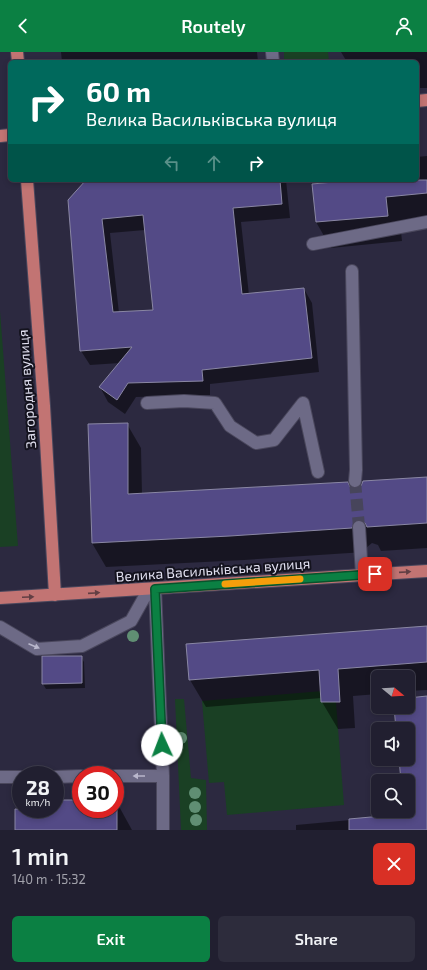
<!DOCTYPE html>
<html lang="en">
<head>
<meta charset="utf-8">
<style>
  :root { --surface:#211f30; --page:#2d2c3c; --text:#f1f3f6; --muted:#a2a2ab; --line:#3e3d4c; --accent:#0b8043 }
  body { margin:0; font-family:"Exo 2",sans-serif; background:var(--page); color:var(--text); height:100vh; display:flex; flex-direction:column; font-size:15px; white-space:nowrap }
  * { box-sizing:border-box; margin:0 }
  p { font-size:13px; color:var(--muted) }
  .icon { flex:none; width:22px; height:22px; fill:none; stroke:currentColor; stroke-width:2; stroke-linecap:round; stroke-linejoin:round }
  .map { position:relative; height:778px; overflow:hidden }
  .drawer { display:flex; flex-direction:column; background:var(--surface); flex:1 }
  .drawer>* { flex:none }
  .top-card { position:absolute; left:8px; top:8px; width:411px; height:122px; border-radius:6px; box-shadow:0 2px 6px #0003,0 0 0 1px var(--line); background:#00695c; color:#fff; overflow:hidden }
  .needle { width:26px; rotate:108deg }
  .buttons { position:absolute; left:371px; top:618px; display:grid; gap:8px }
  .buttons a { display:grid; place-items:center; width:44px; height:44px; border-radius:6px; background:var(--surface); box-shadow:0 2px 6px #0003,0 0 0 1px var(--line); font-size:20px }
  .speed { position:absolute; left:12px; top:714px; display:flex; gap:8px; font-size:20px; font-weight:700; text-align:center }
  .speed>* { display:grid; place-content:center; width:52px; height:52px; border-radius:50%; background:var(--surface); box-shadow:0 2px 6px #0003,0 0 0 1px var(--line); line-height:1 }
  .speed small { font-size:10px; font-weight:400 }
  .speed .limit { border:6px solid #d22; background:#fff; color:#111 }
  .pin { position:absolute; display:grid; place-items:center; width:34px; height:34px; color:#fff; margin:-17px; border-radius:8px; box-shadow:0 2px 6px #0006 }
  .me { position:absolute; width:44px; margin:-22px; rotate:358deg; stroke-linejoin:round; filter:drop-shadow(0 0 3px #0008) }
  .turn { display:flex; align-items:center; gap:14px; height:84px; padding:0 12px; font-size:18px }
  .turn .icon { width:52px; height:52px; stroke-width:2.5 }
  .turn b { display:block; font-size:28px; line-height:34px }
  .lanes { display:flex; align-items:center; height:38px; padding:0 12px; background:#0003; justify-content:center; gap:20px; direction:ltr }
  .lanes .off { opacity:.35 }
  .round { display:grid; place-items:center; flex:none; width:42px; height:42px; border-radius:6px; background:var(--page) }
  .head { display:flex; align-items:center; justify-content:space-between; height:68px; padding:0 12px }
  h1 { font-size:24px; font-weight:600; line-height:30px }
  .action { display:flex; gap:8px; margin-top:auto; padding:8px 12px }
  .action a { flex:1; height:46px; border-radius:6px; background:var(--accent); color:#fff; font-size:16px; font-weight:600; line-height:46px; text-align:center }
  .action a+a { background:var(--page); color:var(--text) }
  header { display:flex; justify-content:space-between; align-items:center; height:52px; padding:0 12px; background:var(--accent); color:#fff; font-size:18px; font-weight:600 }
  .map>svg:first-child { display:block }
  .green { fill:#1a4024 }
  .shadow { fill:#0007; fill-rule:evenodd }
  .building { fill:#534a86; stroke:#8a87a4; fill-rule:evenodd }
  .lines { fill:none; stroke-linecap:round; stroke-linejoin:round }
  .minor-tunnel { stroke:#47455b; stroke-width:12; stroke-dasharray:12 6; stroke-linecap:butt }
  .minor-casing { stroke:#4a475c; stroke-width:14 }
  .major-casing { stroke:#4a475c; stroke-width:14 }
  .minor { stroke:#6d6a86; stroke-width:12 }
  .major { stroke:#c27473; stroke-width:12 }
  .tree { fill:#608e73 }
  .oneway { fill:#623f44 }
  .oneway2 { fill:#b9b7cc }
  .route-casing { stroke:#07532c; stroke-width:10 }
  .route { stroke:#0b8043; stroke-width:7 }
  .slow { stroke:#f59e0b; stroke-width:7 }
  .labels { text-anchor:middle; stroke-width:4; stroke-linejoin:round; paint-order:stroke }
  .street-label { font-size:14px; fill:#e2e1f1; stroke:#14131e }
</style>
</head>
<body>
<header><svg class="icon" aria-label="back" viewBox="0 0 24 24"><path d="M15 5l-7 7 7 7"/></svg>Routely<svg class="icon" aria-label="person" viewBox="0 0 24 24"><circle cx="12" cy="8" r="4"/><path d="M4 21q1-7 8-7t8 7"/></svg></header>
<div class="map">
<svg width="427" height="778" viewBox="0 0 427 778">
  <rect width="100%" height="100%" fill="#2c2940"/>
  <path class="green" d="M284,0H328L329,9L284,10Z
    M0,259L18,494L0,495Z
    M335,638L344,753L227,763L224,730L209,731L202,649Z
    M175,647H184L191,726L206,728L207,778H181Z"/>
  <path class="shadow" d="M61,0H257L258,10H62Z
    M341,0H427V36H417V10H347Z
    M427,104V168L400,170L402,189L331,196L316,170L313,133L356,128H417V105Z
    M93,128H286L290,166L241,170L249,243L304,237L312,251L319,320L210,332V343L136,345L125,362L108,350L100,335L120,311L90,313L81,299ZM145,178L154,259L119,261L110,181Z
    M127,372L141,396L142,442L350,436L355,438L427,426V496L381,499L378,493L372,491L366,496L365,500L244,508L106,515L92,491Z
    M427,575V638L408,639V625H378V642L353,644L355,676L338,677L322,650V646L206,655L190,628Z
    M81,605L84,610L85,636L46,637L43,632Z
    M427,645V778H296V773L405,763L404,759H408V729H402L400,707H408V677H397L395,655H408V647Z
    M16,749H21V757H55V749H81V757H115V749H116L132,778H16Z"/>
  <path class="building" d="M86,128H280L282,152L233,156L242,242L304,236L312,306L202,318L203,329L128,331L117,348L99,335L132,295L80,299L68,148ZM143,163L153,258L113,260L102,167Z
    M355,128H427V141L386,145L388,164L316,170L312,132Z
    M128,371V442L348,430L350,435L355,436L361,434L363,429L427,425V471L367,475L365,471L359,468L355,469L352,476L230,484L92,491L88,372Z
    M427,574V610L338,617L340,650H321L319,618L189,628L186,592Z
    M42,604H82V631L42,632Z
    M427,644V778H349V767L404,762L403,759H408V729H401L399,707H408V677H396L394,655H408V646Z
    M55,748H81V757H117V778H15V757H55Z"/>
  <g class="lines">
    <path class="minor-tunnel" d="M355,429L359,475"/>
    <g class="minor-casing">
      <path id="minor" d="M272,0L273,10
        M313,192L427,170
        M352,219L356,418L355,429
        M147,351L184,349L215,351L230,374L256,391L274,388L303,351L318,420
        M359,475L362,523
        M155,537L163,724V778
        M0,575L37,597L82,594L131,569L149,537
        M115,724H163
        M0,725H21
        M55,725L81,724"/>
    </g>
    <g class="major-casing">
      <path id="major" d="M17,0L18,10
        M417,49L427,48
        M0,84L10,83
        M27,128L44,354L55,543
        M0,546L427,519"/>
    </g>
    <use href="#minor" class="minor"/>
    <use href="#major" class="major"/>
  </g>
  <g class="tree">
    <circle cx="133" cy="584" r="6"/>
    <circle cx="181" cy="686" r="6"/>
    <circle cx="195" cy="741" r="6"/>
    <circle cx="195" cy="755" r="6"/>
    <circle cx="196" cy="768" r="6"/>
  </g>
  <defs><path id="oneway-solid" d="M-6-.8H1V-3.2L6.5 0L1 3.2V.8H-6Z"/></defs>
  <g class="oneway">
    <use href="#oneway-solid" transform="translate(405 520) rotate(-4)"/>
    <use href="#oneway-solid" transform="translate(94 541) rotate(-4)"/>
    <use href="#oneway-solid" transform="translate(28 545) rotate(-2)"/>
  </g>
  <g class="oneway2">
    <use href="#oneway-solid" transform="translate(34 594) rotate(23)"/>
    <use href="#oneway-solid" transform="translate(139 724) rotate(-180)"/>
  </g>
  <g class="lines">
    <g class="route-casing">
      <path id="route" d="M162,693L155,537L375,522"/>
    </g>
    <use href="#route" class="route"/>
    <path class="slow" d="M225,532L300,527"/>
  </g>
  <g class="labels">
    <g class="street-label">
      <text transform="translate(27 337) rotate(-94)" y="5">Загородня вулиця</text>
      <text transform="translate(213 518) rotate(-4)" y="5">Велика Васильківська вулиця</text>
    </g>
  </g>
</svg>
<div class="buttons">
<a><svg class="needle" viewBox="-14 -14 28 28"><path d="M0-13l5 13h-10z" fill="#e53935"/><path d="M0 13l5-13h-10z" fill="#a2a2ab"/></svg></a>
<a><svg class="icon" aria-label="sound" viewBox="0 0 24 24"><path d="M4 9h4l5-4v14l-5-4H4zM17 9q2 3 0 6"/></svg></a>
<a><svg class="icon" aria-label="search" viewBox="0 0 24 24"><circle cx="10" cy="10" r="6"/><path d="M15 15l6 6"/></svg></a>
</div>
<div class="speed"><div>28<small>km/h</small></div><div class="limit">30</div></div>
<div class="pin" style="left:375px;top:522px;background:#d93025"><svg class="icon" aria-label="arrive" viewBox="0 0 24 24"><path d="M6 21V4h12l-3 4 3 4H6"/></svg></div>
<svg class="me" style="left:162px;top:693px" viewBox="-20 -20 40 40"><circle r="19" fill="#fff"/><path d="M0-13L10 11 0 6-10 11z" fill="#0b8043"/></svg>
<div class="top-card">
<div class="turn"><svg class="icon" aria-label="right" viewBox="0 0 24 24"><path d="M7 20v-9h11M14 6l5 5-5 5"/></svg><div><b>60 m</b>Велика Васильківська вулиця</div></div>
<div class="lanes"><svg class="icon off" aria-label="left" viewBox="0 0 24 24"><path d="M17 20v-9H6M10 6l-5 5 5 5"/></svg><svg class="icon off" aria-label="ahead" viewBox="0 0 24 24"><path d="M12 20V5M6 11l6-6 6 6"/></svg><svg class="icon" aria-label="right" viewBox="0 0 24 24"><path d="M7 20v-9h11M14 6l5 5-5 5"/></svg></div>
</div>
</div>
<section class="drawer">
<div class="head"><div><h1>1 min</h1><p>140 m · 15:32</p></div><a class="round" style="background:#d93025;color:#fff"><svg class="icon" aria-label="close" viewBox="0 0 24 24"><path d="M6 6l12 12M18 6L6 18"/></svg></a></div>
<div class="action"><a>Exit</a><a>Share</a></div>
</section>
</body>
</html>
